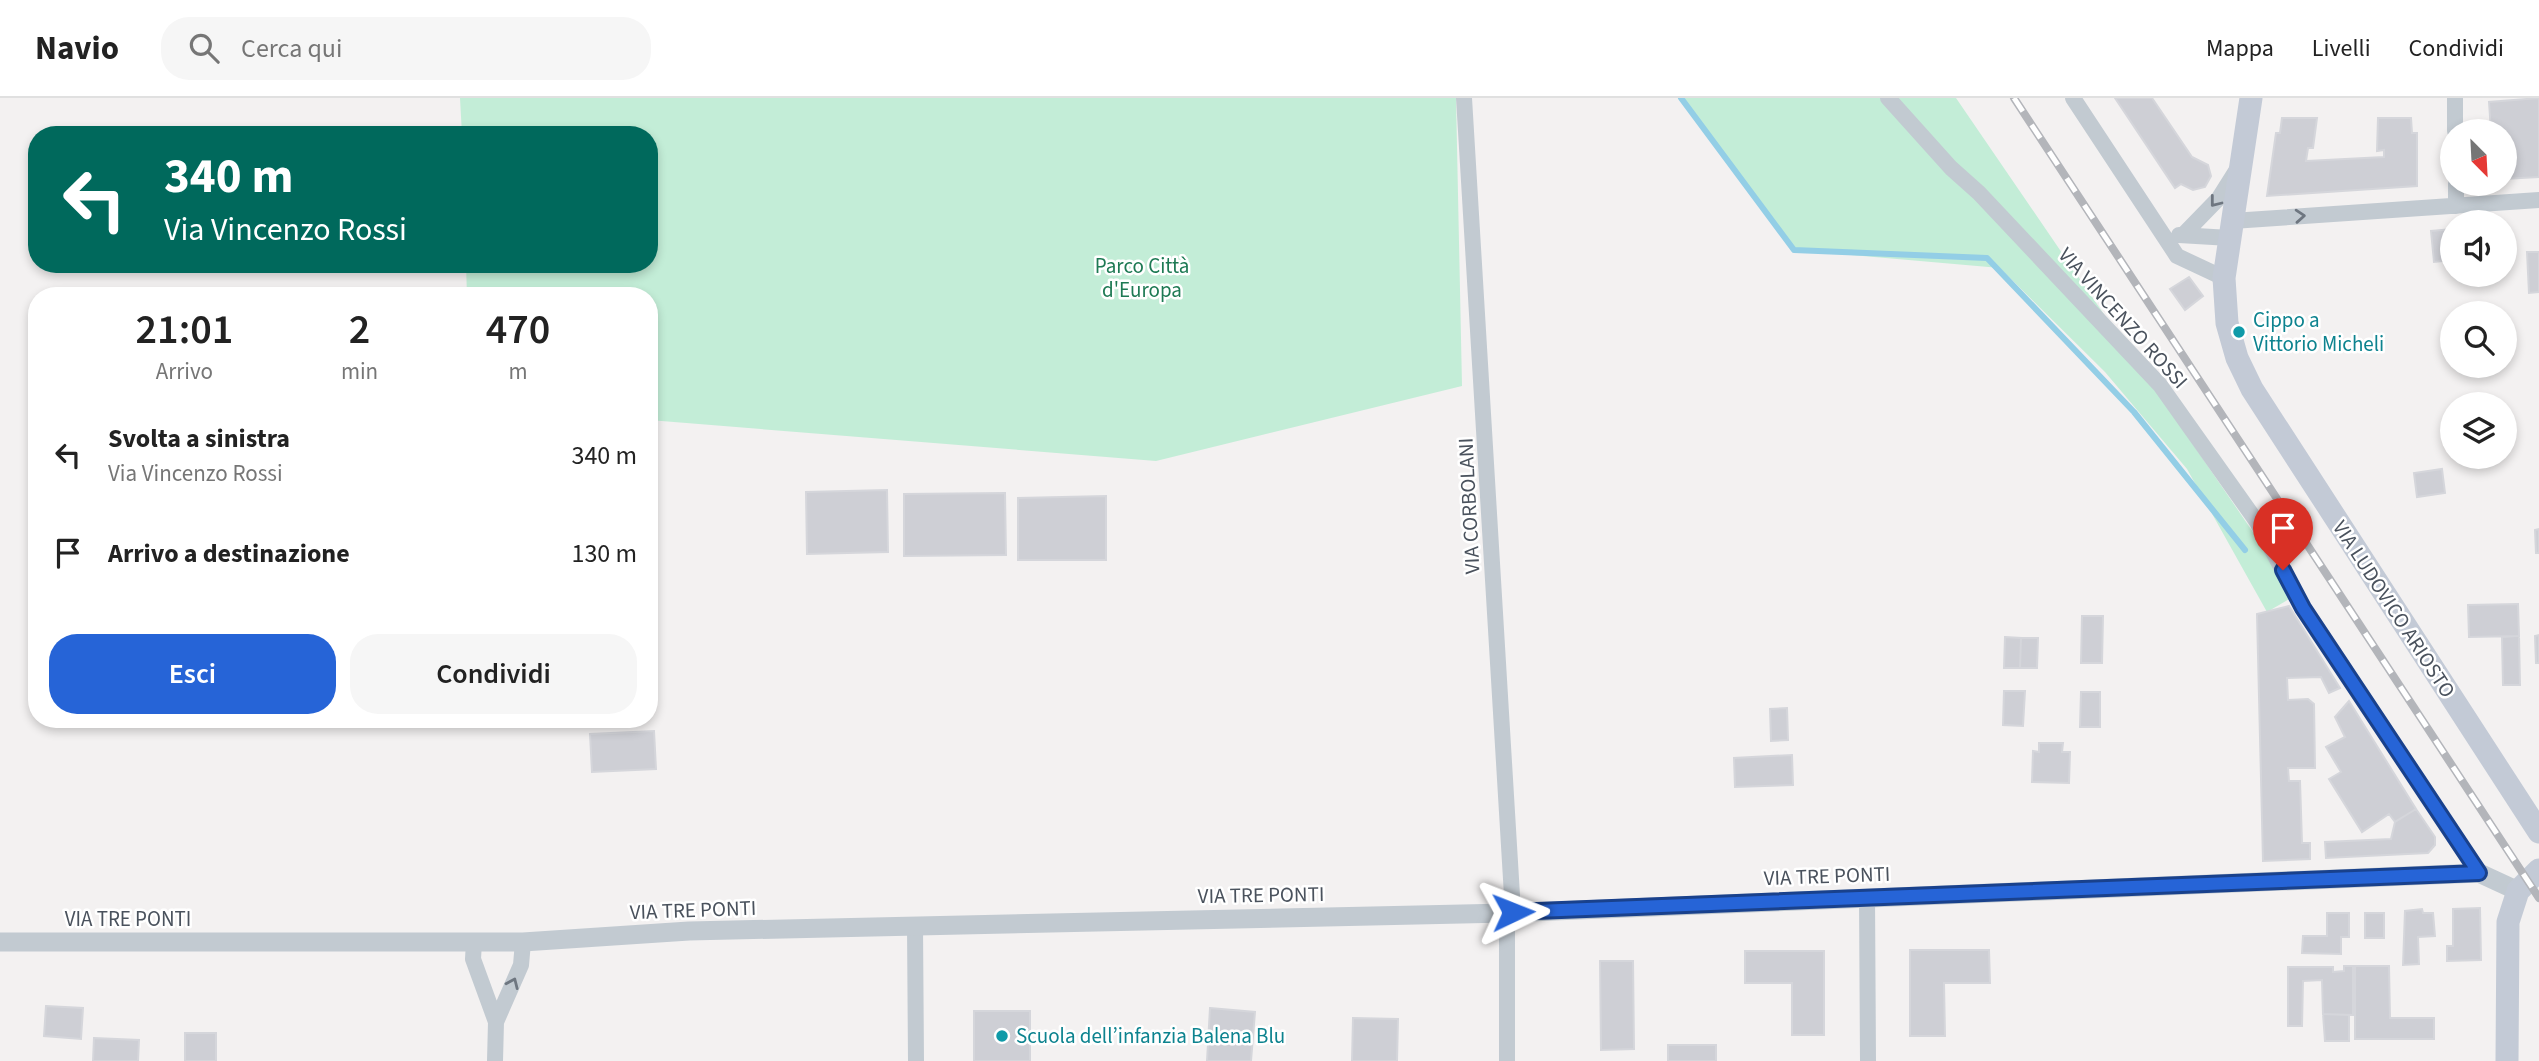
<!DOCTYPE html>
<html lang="it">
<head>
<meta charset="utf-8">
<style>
  :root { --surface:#fff; --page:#f6f6f6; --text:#222; --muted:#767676; --line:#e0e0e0; --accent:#2664d7 }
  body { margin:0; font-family:"Source Sans 3",sans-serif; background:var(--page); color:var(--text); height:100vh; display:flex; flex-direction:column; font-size:26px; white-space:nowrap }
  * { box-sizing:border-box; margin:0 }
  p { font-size:23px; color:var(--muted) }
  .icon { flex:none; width:38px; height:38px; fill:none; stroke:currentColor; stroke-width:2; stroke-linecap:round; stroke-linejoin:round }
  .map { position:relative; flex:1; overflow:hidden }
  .drawer { position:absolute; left:28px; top:189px; width:630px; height:441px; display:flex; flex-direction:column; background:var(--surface); border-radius:28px; box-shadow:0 4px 10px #0003 }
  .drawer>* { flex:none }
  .banner { position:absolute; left:28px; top:28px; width:630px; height:147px; border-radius:28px; box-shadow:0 4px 10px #0003; background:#00695c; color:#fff; overflow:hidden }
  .needle { width:46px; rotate:156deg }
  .tools { position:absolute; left:2440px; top:21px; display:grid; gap:14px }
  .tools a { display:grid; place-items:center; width:77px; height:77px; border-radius:50%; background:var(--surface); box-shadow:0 4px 10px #0003; font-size:35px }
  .pin { position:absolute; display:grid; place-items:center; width:60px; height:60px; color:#fff; margin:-72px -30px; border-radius:50% 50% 50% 0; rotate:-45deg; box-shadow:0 0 7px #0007 }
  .pin .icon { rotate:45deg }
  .me { position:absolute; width:77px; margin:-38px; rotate:88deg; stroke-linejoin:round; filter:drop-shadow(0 0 5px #0008) }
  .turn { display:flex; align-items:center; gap:24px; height:147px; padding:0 21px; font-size:32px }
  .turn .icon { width:91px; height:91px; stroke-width:2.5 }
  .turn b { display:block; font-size:49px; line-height:60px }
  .eta { display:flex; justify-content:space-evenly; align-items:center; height:119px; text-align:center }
  .eta b { font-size:42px; font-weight:600; line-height:49px }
  .primary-button { display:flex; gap:14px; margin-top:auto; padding:14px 21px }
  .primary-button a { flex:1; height:80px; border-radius:28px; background:var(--accent); color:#fff; font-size:28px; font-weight:600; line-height:80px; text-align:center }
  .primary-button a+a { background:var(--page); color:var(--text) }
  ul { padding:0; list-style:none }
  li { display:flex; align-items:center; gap:21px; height:98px; padding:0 21px }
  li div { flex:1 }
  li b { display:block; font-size:26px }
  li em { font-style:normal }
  header { display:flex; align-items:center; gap:42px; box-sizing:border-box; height:98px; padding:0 35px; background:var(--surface); border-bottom:2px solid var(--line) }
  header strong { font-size:33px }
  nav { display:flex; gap:38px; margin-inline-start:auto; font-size:24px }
  .search { width:490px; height:63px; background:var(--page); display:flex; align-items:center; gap:18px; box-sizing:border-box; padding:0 24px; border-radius:28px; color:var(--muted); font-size:26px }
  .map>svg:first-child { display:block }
  .green { fill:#c3edd7 }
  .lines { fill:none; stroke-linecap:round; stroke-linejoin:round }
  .stream { stroke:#93cee6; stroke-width:6 }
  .building { fill:#cecfd5; stroke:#d5d6db; stroke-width:2 }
  .minor { stroke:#c2cad1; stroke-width:16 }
  .tertiary { stroke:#c2cad1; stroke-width:19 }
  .secondary { stroke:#c3cad6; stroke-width:23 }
  .rail-casing { stroke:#b3b5ba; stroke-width:8 }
  .rail { stroke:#fff; stroke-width:5; stroke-dasharray:16; stroke-linecap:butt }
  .oneway { stroke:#6e7680 }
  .route-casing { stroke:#19418c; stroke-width:18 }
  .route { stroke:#2664d7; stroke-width:12 }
  .culture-dot { fill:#0f9aa8; stroke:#fff; stroke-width:2.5 }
  .labels { text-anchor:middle; stroke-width:5; stroke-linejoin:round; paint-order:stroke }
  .park-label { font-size:21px; fill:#1e7a54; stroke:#fff }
  .street-label { font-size:21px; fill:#4a525d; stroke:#fff }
  .culture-label { font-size:21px; fill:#0d838f; stroke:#fff; text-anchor:start }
</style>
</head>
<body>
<header>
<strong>Navio</strong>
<div class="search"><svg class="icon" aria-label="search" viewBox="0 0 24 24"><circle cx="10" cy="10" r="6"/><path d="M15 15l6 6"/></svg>Cerca qui</div>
<nav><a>Mappa</a><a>Livelli</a><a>Condividi</a></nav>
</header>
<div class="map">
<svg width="2539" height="963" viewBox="0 0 2539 963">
  <rect width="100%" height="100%" fill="#f3f1f1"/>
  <path class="green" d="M460,0H1456L1462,288L1156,363L649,322V198H467L466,166H649V37H462Z
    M1679,0H1956L2296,497L2267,514L2187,371L2105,274L2000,170L1794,152Z"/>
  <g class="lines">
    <path class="stream" d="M1681,0L1794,152L1987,160L2134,314L2245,452"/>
  </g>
  <path class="building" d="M2115,0H2152L2192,59L2208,67L2211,78L2205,89L2193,92L2181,86L2175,90Z
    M2539,0V79L2504,81V33H2491L2489,4Z
    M2282,20H2317L2313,50H2308L2306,63L2384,59V52L2377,53L2378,20H2411L2412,35H2417V88L2267,98L2276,35H2280Z
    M2452,131V162L2434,164L2431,133Z
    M2527,154H2539V194L2529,195Z
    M2189,179L2203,198L2185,212L2170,191Z
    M2442,371L2445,395L2417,399L2414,375Z
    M887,392L888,454L807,456L806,394Z
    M1005,395L1006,457L904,458V396Z
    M1106,398V462H1018V400Z
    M2539,431V455H2536L2535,432Z
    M2518,506L2519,538L2469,539L2468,507Z
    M2289,508L2340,590L2329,595L2321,579L2287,580L2288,602L2308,601L2314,606L2315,670H2288L2289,683H2300L2302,745H2310V761L2263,763L2257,516Z
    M2082,518H2103L2102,565H2081Z
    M2539,537V565H2536L2535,538Z
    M2519,538L2520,587H2503L2502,539Z
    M2005,539L2021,540L2020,570H2004Z
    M2021,540H2038L2037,570H2020Z
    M652,580L653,611H649V581Z
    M2004,593H2025L2023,628L2003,627Z
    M2081,594H2100V629H2080Z
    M2349,603L2416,711L2395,724L2389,716L2362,734L2329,681L2341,674L2326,649L2345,639L2335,619Z
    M1787,610L1788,642L1771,643L1770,611Z
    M654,633L656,671L592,674L590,636Z
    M2039,645H2063L2062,654H2070L2069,685L2032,684L2033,653L2039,654Z
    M1792,657L1793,687L1735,689L1734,660Z
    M2416,711L2435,739V747L2428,755L2326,760L2325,744L2391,741L2395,724Z
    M2480,810L2481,862L2447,863V848H2453V811Z
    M2422,811L2423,815H2433L2435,838L2418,839L2419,866L2403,867L2405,813Z
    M2327,815H2349V839H2341V856L2302,855L2303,838H2327Z
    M2365,815H2384V840H2365Z
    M1910,852H1989L1990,885H1944L1945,938H1910Z
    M1745,853H1824V937H1792V885H1745Z
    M1600,863H1633L1634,951L1601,952Z
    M2344,868H2353V917L2323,916L2322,882L2303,883L2302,928H2288V869H2333V874L2344,873Z
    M2355,868H2389L2390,920H2434V941H2355Z
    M46,908L83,910L81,941L44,938Z
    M1210,910L1255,914L1251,963H1207Z
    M974,913H1030V963H974Z
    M2323,916L2349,917V943H2325Z
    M1353,920L1398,921L1397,963H1352Z
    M185,935H216V963H185Z
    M94,940L139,942L138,963H93Z
    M1668,947H1716V963H1668Z"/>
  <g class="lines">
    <path class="minor" d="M1464,0L1513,814
      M1888,0L1951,70L1979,95L2160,287L2257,424L2303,510L2479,775
      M2073,0L2177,158L2224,180
      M2455,0V33
      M2456,86V108
      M2232,123L2539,102
      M2179,137L2230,140
      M2183,137L2219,100L2236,73
      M1867,799L1868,963
      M1507,815V963
      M915,828L916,963
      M474,844L473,861L496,924
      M495,963L496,924L521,867L523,844"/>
    <path class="tertiary" d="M0,844H523L689,833L1507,815L2479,775L2518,793"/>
    <path class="secondary" d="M2251,0L2224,180L2227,225L2237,260L2252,291L2539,734
      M2507,963L2508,824L2518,793L2539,772"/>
    <g class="rail-casing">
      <path id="rail" d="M2014,0L2539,800"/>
    </g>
    <use href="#rail" class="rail"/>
  </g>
  <defs><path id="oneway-chevron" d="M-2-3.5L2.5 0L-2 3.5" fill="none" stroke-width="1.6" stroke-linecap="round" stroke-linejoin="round" transform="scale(1.75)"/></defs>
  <g class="oneway">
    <use href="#oneway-chevron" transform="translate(2215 104) rotate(128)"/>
    <use href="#oneway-chevron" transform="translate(2300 118) rotate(-4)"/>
    <use href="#oneway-chevron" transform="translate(513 885) rotate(-66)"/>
  </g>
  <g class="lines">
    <g class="route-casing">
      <path id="route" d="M1513,814L2479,775L2303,510L2283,472"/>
    </g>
    <use href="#route" class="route"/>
  </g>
  <g class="culture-dot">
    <circle cx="2239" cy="234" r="7"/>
    <circle cx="1002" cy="938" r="7"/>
  </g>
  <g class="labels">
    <g class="park-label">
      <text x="1142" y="175">Parco Città<tspan x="1142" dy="24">d'Europa</tspan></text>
    </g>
    <g class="street-label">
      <text transform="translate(2123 220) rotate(48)" y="7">VIA VINCENZO ROSSI</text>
      <text transform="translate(1469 408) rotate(-93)" y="7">VIA CORBOLANI</text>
      <text transform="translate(2394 511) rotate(57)" y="7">VIA LUDOVICO ARIOSTO</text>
      <text transform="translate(1827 778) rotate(-2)" y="7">VIA TRE PONTI</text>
      <text transform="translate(1261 797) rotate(-1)" y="7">VIA TRE PONTI</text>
      <text transform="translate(693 812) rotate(-2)" y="7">VIA TRE PONTI</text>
      <text x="128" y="828">VIA TRE PONTI</text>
    </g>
    <g class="culture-label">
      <text x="2253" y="229">Cippo a<tspan x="2253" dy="24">Vittorio Micheli</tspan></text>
      <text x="1016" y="945">Scuola dell’infanzia Balena Blu</text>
    </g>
  </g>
</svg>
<div class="tools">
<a><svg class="needle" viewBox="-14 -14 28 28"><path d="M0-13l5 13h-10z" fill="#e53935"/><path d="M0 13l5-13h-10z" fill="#767676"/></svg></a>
<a><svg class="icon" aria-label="sound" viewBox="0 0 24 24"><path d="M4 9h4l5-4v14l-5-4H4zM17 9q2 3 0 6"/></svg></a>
<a><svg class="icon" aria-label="search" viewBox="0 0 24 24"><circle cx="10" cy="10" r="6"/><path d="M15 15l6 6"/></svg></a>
<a><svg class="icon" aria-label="layers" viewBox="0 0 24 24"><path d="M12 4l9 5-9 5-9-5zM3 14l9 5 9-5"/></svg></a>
</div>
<div class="pin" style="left:2283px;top:472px;background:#d93025"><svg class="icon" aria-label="arrive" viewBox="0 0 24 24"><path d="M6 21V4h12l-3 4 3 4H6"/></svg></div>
<svg class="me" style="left:1513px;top:814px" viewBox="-20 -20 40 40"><path d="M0-17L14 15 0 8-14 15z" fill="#2664d7" stroke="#fff" stroke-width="4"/></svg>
<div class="banner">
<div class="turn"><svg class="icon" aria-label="left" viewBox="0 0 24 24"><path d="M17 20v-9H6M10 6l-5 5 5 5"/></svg><div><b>340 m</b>Via Vincenzo Rossi</div></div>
</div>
<section class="drawer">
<div class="eta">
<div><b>21:01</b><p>Arrivo</p></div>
<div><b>2</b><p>min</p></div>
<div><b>470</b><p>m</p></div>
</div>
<ul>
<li><svg class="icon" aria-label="left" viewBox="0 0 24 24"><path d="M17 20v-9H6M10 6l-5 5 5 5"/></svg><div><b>Svolta a sinistra</b><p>Via Vincenzo Rossi</p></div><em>340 m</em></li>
<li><svg class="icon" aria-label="arrive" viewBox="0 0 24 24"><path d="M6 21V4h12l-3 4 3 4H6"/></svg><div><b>Arrivo a destinazione</b></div><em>130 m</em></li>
</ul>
<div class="primary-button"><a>Esci</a><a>Condividi</a></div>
</section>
</div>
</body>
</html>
